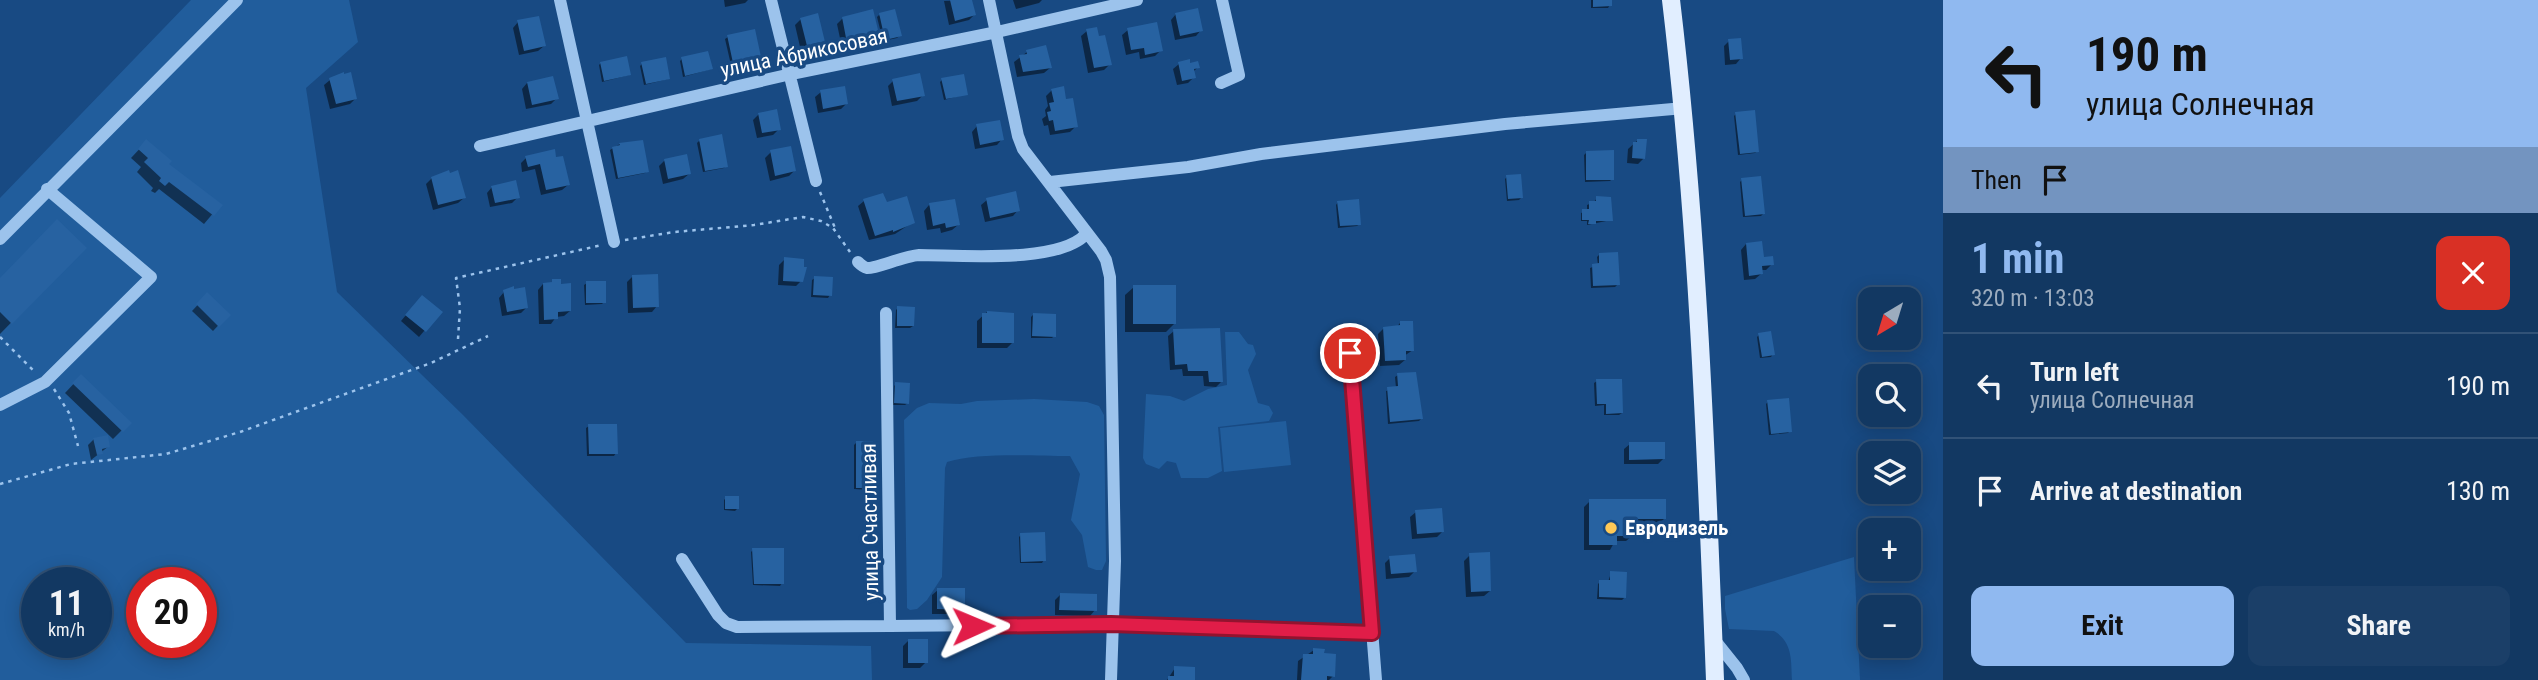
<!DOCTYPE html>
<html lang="en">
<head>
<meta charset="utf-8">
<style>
  :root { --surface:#123862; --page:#1b3f68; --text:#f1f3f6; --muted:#9cacbe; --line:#315277; --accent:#90b9f0 }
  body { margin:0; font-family:"Roboto Condensed",sans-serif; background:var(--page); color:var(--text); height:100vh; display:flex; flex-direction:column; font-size:26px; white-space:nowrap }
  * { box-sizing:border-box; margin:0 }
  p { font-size:23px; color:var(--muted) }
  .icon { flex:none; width:38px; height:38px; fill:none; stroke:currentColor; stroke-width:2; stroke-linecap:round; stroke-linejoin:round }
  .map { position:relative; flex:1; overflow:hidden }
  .details { display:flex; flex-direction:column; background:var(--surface); width:595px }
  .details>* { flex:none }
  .guide { background:#90b9f0; color:#111; overflow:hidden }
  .needle { width:46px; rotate:218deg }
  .tools { position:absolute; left:1858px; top:287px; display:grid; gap:14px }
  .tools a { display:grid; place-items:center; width:63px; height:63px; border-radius:14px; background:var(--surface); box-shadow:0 4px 18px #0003,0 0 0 2px var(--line); font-size:35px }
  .speed { position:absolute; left:21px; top:567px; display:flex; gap:14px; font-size:35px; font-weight:700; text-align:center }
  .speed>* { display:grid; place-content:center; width:91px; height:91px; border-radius:50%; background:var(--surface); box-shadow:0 4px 18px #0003,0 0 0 2px var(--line); line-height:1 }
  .speed small { font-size:18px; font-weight:400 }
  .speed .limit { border:10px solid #d22; background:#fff; color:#111 }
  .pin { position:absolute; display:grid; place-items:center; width:60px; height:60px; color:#fff; margin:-30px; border:4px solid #fff; border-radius:50%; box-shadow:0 2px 7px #0007 }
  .me { position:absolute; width:77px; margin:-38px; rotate:89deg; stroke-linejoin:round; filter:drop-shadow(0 0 5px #0008) }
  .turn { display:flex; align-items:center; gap:24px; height:147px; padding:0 28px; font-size:32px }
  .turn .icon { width:91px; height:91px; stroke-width:2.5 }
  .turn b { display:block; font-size:49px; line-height:60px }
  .then { display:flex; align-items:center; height:66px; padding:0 28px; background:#0003; gap:14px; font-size:26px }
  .round { display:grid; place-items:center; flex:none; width:74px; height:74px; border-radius:14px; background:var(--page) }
  .summary { display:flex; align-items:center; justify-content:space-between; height:119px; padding:0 28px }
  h1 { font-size:42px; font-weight:700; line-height:52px; color:var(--accent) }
  .primary-button { display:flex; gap:14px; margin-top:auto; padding:14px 28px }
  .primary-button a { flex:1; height:80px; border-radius:14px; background:var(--accent); color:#111; font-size:28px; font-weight:700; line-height:80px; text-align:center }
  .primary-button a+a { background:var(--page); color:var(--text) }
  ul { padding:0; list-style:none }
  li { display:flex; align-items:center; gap:21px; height:105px; padding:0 28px; border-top:2px solid var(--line) }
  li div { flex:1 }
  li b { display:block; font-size:26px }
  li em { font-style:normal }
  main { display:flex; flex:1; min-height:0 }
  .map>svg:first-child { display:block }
  .green { fill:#215d9c; fill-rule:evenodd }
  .shadow { fill:#0007 }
  .building { fill:#2762a1 }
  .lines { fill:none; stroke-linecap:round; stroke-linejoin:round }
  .path { stroke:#9cc3ec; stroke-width:2.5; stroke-dasharray:3.5 5; stroke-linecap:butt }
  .minor { stroke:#9cc3ec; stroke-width:12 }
  .major { stroke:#e1eeff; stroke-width:18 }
  .route-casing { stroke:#92132f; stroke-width:18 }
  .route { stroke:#e11d48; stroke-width:12 }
  .poi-dot { fill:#ffc957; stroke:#184a83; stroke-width:2.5 }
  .labels { text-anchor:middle; stroke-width:7; stroke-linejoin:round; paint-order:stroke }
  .street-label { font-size:21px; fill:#fff; stroke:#184a83 }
  .poi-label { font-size:21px; font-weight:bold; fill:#fff; stroke:#184a83; text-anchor:start }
</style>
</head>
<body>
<main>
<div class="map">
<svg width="1943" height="680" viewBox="0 0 1943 680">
  <rect width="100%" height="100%" fill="#184a83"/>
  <path class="green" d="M191,0H349L358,42L306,88L337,292L463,415L686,643L871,646L872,680H0V198ZM37,583H96V642H37ZM142,583H201V642H142Z
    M1225,332H1239L1248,344L1253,345L1256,354L1248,370L1258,403L1269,406L1273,413L1269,421L1218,427L1222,471L1208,478H1181L1176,463L1167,461L1159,469L1146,464L1143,458L1146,394L1170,396L1184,401L1208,389L1227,385Z
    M1034,399L1087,402L1099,406L1104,415L1106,561L1102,570H1096L1088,567L1082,535L1071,520L1080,474L1070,456C1036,456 977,452 947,462L945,468L942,577L927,600L917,609L910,610L907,608V602L904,420L917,408L929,403L961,404L977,401Z
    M1286,421L1291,465L1224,472L1220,428Z
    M1854,557L1860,680H1792C1791,661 1793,642 1774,631L1729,629L1725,609V596Z"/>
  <path class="shadow" d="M724,0H748L745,3L725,7Z
    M971,0L974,15L969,20L949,25L944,1Z
    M1013,0H1042L1039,3L1016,9Z
    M1591,0H1610V5L1608,8H1591Z
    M1176,14L1201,30L1196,36L1175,40L1171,20Z
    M879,15L900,35L897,38L883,41L877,17Z
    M801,19L823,42L817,47L801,51L795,25Z
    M842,19L876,30L863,43L846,48L841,43L837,24Z
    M518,22L544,46L538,51L519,55L513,28Z
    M1128,30L1161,50L1155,56L1140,59L1139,52L1126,55L1122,35Z
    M1087,31L1110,64L1104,70L1088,73L1081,36Z
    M728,37L760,56L731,65L725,39Z
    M1729,41L1741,58L1736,64L1725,65L1724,46Z
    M1027,52L1050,68L1044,73L1017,77L1014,62Z
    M682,59L711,69L683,77L680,61Z
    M601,63L629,75L602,82L599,65Z
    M642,64L668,79L644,85L640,66Z
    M1179,64L1198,67L1193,72L1194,77L1188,83L1177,85L1173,69Z
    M330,80L355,99L350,104L330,109L324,85Z
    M942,80L966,94L944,100L940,82Z
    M893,81L923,95L917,101L892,106L888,86Z
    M527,83L557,98L551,104L526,109L522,89Z
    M1052,90L1065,101L1076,126L1070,132L1050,135L1048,125L1044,126L1042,119L1046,116L1045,110L1048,106L1046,96Z
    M821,92L846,104L841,109L818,113L815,97Z
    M759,114L779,129L773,135L757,138L753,120Z
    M1736,114L1758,151L1755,153L1738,155L1734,116Z
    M977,126L1002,139L997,145L975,149L972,132Z
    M1638,140L1644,158L1638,164L1627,163L1628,149Z
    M699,141L726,166L724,168L703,172L697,143Z
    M146,142L167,164L220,205L204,224L159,189L155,193L151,191L153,188L137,172L141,167L131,158Z
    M620,144L647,171L645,173L616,179L610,150Z
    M553,152L568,185L562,190L541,195L535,169L522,172L521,163L526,158Z
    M771,152L794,171L789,176L770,181L765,158Z
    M1587,152L1612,179L1610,181L1585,182L1584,155Z
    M664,161L689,174L683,179L663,184L659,166Z
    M1507,177L1521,198L1519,200L1507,201L1505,179Z
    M432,178L464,198L458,203L433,210L426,184Z
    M1742,180L1763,214L1761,216L1743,217L1740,182Z
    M492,187L518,197L512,203L490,207L487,193Z
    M1597,198L1611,220L1587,225V221H1581V213L1587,211V205L1594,202Z
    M987,200L1018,210L1013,216L985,222L981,205Z
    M864,201L886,204L913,222L895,234L869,240L858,206Z
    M1338,202L1360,224L1357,226L1338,228L1336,205Z
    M929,205L958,225L952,230L941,233L940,228L927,230L924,211Z
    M1746,244L1762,259L1772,264L1766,270H1760L1761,274L1755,279L1744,280L1741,250Z
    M84,248L0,334V280Z
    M1599,255L1618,284L1615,287L1591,288L1590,268L1598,265L1597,257Z
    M785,259L801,281L796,286L778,285L779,265Z
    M633,276L657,306L652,312L628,313L627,282Z
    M815,278L830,295L828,298L811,297L812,280Z
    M553,281L570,311L564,316L556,317L551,324H539L538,290L543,284H550Z
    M587,283L604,302L602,304L585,305L584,285Z
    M1134,287L1174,324L1166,332H1125V295Z
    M504,292L526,308L521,313L502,316L499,298Z
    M207,295L228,315L213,331L192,311Z
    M417,302L440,312L419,337L401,321Z
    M898,308L913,326L910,328H895L896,310Z
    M987,312L1012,343L1007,348H977V321Z
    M1033,315L1054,336L1052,338H1031V317Z
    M1400,323L1413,350L1404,356L1405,360L1399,365L1380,366L1378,334L1384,328H1396Z
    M1174,331L1221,382L1216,387L1204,386L1203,376H1183L1182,369L1170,370L1168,336Z
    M1759,335L1773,354L1771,357L1760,358L1757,337Z
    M1398,375L1421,419L1419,421L1388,424L1386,391L1396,388L1395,377Z
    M81,376L129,423L113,439L65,393Z
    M1597,381L1622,413L1619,415H1604V405L1595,406L1594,383Z
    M896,384L908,403L905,405H893L894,386Z
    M1768,402L1790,431L1788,433L1769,435L1766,404Z
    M589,426L616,453L614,456H587L586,428Z
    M94,439L109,446L91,460L88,445Z
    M856,443L871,487L869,490L854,489V445Z
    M1630,444L1664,458L1658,464H1624V449Z
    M726,498L737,509L735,511L724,510V500Z
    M1590,501L1664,519L1658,524H1632V536L1626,541H1615L1610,550H1584V507Z
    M1416,512L1442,532L1437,537L1412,539L1410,517Z
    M1021,535L1044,560L1042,563H1020L1019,537Z
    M753,550L782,583L780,586L753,585L751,552Z
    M1470,555L1490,591L1484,596L1466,597L1464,561Z
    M1390,558L1415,571L1409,577L1386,579L1385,563Z
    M1611,573L1625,597L1622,600L1597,599L1598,584L1600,582H1608Z
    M938,590L963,609L957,614H932V595Z
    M1061,594L1095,610L1090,616L1055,615V600Z
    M909,640L926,662L920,668H903V646Z
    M1314,650L1333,676L1329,680H1297L1298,661Z
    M1175,668L1194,680H1167Z"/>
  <path class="building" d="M950,0H972L976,15L955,21Z
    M1593,0H1612V6L1593,7Z
    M1198,8L1203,31L1180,36L1175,13Z
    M873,9L878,30L870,38L852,43L846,38L842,17Z
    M895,9L902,36L885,40L879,13Z
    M818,13L825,42L807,46L800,18Z
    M539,16L546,46L524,51L517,20Z
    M1157,22L1163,51L1145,55L1144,48L1131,50L1127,28Z
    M1097,27L1099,36L1105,35L1112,65L1094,68L1086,29Z
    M755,29L761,57L733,63L727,35Z
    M1741,38L1743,59L1730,60L1728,39Z
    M1046,45L1052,68L1023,72L1019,55L1027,54L1026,50Z
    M708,51L713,69L685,76L681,57Z
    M627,56L631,75L604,81L600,62Z
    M666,57L670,79L646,84L641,62Z
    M1190,59V63L1198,61L1200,68L1194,69L1196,78L1182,81L1178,62Z
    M344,72V74L351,72L357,99L336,104L329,78Z
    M920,73L925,96L897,101L892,79Z
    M964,74L968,95L946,99L941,78Z
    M553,76L559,99L532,105L527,82Z
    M845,86L848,104L823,109L820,90Z
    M1064,86L1066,99L1073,98L1078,127L1055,131L1053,120L1049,121L1047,112L1051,111L1049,103L1054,102L1051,89Z
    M777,109L781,130L762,133L758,113Z
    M1755,110L1759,152L1740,154L1735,112Z
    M1000,120L1004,140L980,145L976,124Z
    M722,134L728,167L705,171L699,139Z
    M146,139L172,161L169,164L223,205L214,216L169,182L165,186L159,181L161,178L144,162L148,158L138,149Z
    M1637,139H1647L1645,159L1632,158L1633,142H1637Z
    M643,140L649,172L618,178L612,147L620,145L619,143Z
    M791,146L796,171L775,176L770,150Z
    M555,149L556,157L563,156L570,185L546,190L540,164L528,167L525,156Z
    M1614,150V180H1586V151Z
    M687,154L691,174L668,179L664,159Z
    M449,170L450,173L458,170L466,198L438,205L431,177Z
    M1521,174L1523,198L1508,199L1506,175Z
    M1761,176L1765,214L1745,216L1741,178Z
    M516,180L520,198L495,203L491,186Z
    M1016,191L1020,211L990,218L986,198Z
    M883,193L887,202L907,196L915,223L893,232V230L875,236L863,199Z
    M1596,196L1611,197L1613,221H1596V224H1588L1589,220H1582V209H1589V201H1596Z
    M955,199L960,225L946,228L945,223L933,226L929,203Z
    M1359,199L1361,225L1340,226L1337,201Z
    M57,219L87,248L12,324L0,312V278Z
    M1762,241L1764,257L1773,256L1774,265L1762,266L1763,274L1749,276L1746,243Z
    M1618,252L1620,285L1593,286L1592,264L1599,263V253Z
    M784,257L804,259V267H807L803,282L783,281Z
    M658,274L659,307L633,308L632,275Z
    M814,276L833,277L832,296L813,295Z
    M552,279H561V284L571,283V311L558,312V319L544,320L543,283L552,282Z
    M586,281H606V303H586Z
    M1133,285H1176V324H1133Z
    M514,286V289L525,287L528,308L507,312L503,290Z
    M207,292L231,315L219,327L196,304Z
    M422,295L443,312L426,332L405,315Z
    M897,306L915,307L914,326H897Z
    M987,311L1014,313V343H982V313H987Z
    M1033,313L1056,314V337L1032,336Z
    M1400,321H1413L1414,351H1406V360L1385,361L1383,327L1400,325Z
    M1220,328L1223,382H1209L1208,371H1188L1187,364L1175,365L1173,329Z
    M1771,331L1775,355L1762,357L1758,333Z
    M1416,372L1423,419L1390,422L1387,387L1398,386L1397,373Z
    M81,374L132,423L123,432L72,383Z
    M1596,379H1622L1623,413L1606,414V404H1597Z
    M895,382L910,383L909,404L894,403Z
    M1789,398L1792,432L1771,434L1767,400Z
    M588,424H617L618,454H589Z
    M108,435L110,447L102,449L103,454L97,455L93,438Z
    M856,441H873V488H856Z
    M1629,442H1665V459L1629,460Z
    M725,496H739V509H725Z
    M1589,499H1666V519H1633L1634,536H1617V545H1589Z
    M1442,508L1444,532L1417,534L1415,510Z
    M1045,532L1046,561L1021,562L1020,533Z
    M752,548H784V584H754Z
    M1490,552L1491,591L1471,592L1469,553Z
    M1415,554L1417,572L1391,574L1389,556Z
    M1610,571L1627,572L1626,598L1599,597V580H1610Z
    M937,588H965V610L937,609Z
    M1060,593L1097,594V611L1059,610Z
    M908,639H928V663H908Z
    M1313,648L1325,649L1324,653L1336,654L1335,677L1327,676V680H1301L1303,654H1313Z
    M1174,666L1195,667V680H1168V676H1174Z"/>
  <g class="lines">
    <path class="path" d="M820,192L835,228
      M625,240L674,232L754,225L803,217L821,221L833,228L850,252
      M0,337L36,373
      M458,339L460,308L456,278L602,245
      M54,389L69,413L78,446
      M0,484L71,464L166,454L240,432L431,363L488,336"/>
    <path class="minor" d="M560,0L614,242
      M771,0L816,181
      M989,0L1018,136L1023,149L1101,251L1106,260L1110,277L1115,561L1111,680
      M1221,83L1239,75L1222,0
      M480,146L791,74L997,32L1137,0
      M1050,182L1188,167L1261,154L1505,124L1684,108
      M0,239L237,0
      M858,262C861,265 863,267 867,268C875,269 904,256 919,255C959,255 1059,264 1086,234
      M886,313L890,626L1111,624L1372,633
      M1350,353L1376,680
      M0,405L45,382L151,277L47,189
      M682,559L718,615L726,623L737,627L890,626
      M1713,638L1737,668L1744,680"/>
    <path class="major" d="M1671,0C1698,226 1706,453 1715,680"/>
  </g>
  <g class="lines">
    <g class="route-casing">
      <path id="route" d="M973,626L1111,624L1372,633L1350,353"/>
    </g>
    <use href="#route" class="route"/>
  </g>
  <circle class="poi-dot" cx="1611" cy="528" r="7"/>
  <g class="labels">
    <g class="street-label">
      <text transform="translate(804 53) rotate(-12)" y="7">улица Абрикосовая</text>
      <text transform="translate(870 522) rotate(-91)" y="7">улица Счастливая</text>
    </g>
    <g class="poi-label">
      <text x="1625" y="535">Евродизель</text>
    </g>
  </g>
</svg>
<div class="tools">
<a><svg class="needle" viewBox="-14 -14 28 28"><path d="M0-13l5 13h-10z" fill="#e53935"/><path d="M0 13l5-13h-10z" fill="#9cacbe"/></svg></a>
<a><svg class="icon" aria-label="search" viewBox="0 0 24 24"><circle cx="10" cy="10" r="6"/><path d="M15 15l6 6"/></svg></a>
<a><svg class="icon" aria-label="layers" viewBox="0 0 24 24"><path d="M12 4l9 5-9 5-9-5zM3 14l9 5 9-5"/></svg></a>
<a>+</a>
<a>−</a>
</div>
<div class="speed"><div>11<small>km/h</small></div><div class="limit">20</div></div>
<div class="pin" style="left:1350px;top:353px;background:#d93025"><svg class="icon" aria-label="arrive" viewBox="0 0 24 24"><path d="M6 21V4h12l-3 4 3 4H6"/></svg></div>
<svg class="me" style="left:973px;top:626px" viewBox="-20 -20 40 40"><path d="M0-17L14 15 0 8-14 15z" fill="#e11d48" stroke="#fff" stroke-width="4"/></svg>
</div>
<section class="details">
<div class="guide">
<div class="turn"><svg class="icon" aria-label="left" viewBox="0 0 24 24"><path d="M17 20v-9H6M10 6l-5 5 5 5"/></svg><div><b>190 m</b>улица Солнечная</div></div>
<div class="then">Then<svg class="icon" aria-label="arrive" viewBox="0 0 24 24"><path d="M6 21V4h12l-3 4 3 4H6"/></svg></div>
</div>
<div class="summary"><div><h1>1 min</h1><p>320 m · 13:03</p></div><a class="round" style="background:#d93025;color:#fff"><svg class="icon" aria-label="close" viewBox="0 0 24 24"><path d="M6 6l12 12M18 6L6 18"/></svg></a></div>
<ul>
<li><svg class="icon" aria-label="left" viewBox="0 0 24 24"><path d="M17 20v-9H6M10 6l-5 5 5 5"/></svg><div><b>Turn left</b><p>улица Солнечная</p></div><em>190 m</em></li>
<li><svg class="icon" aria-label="arrive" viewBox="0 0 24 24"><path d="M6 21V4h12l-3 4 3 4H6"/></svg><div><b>Arrive at destination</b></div><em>130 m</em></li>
</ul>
<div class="primary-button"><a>Exit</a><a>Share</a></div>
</section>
</main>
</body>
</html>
